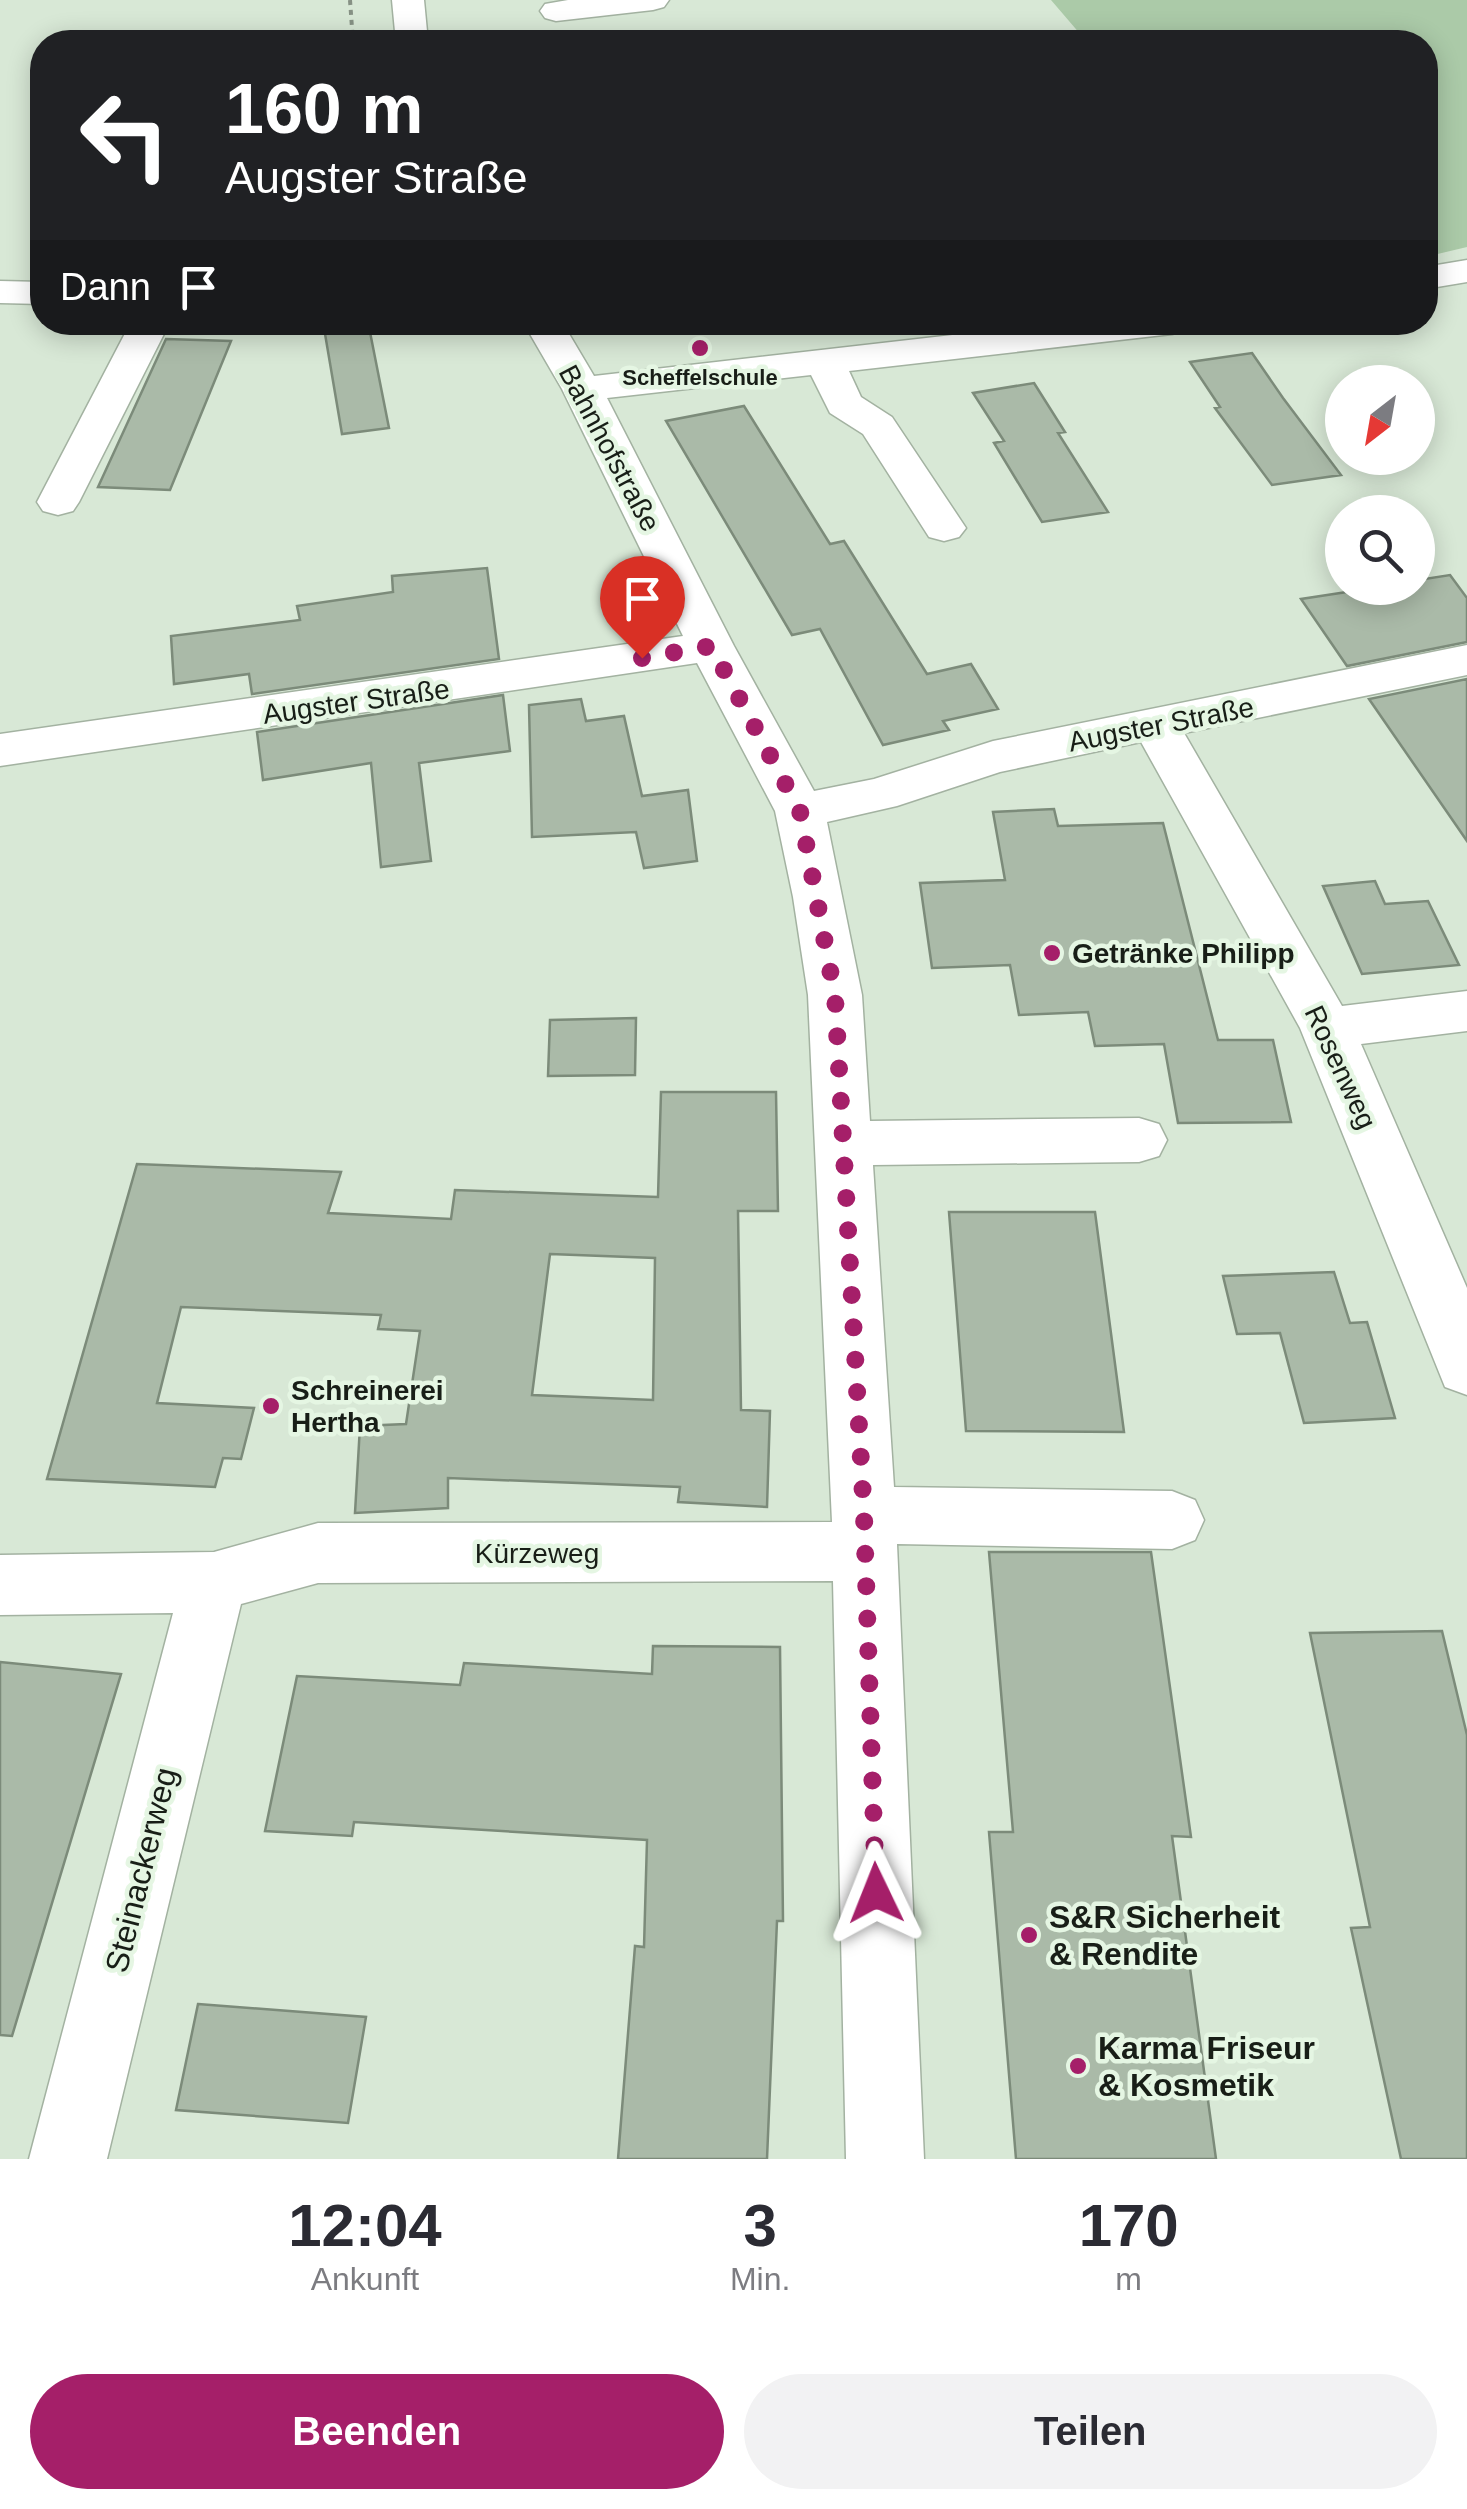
<!DOCTYPE html>
<html lang="de">
<head>
<meta charset="utf-8">
<style>
  :root { --surface:#fff; --page:#f2f2f3; --text:#2b2b33; --muted:#7c7c81; --accent:#a51f69 }
  body { margin:0; font-family:Helvetica,sans-serif; background:var(--page); color:var(--text); height:100vh; display:flex; flex-direction:column; font-size:38px; white-space:nowrap }
  * { box-sizing:border-box; margin:0 }
  p { font-size:32px; color:var(--muted) }
  .icon { flex:none; width:55px; height:55px; fill:none; stroke:currentColor; stroke-width:2; stroke-linecap:round; stroke-linejoin:round }
  .map { position:relative; height:2159px; overflow:hidden }
  .drawer { display:flex; flex-direction:column; background:var(--surface); flex:1 }
  .drawer>* { flex:none }
  .hud { position:absolute; left:30px; top:30px; width:1408px; height:305px; border-radius:40px; box-shadow:0 5px 25px #0003; background:#202124; color:#fff; overflow:hidden }
  .needle { width:65px; rotate:211deg }
  .buttons { position:absolute; left:1325px; top:365px; display:grid; gap:20px }
  .buttons a { display:grid; place-items:center; width:110px; height:110px; border-radius:50%; background:var(--surface); box-shadow:0 5px 25px #0003; font-size:50px }
  .pin { position:absolute; display:grid; place-items:center; width:85px; height:85px; color:#fff; margin:-102px -42px; border-radius:50% 50% 50% 0; rotate:-45deg; box-shadow:0 0 10px #0007 }
  .pin .icon { rotate:45deg }
  .me { position:absolute; width:110px; margin:-55px; rotate:358deg; stroke-linejoin:round; filter:drop-shadow(0 0 8px #0008) }
  .turn { display:flex; align-items:center; gap:35px; height:210px; padding:0 30px; font-size:45px }
  .turn .icon { width:130px; height:130px; stroke-width:2.5 }
  .turn b { display:block; font-size:70px; line-height:85px }
  .then { display:flex; align-items:center; height:95px; padding:0 30px; background:#0003; gap:20px; font-size:38px }
  .eta { display:flex; justify-content:space-evenly; align-items:center; height:170px; text-align:center }
  .eta b { font-size:60px; font-weight:600; line-height:70px }
  .primary-button { display:flex; gap:20px; margin-top:auto; padding:20px 30px }
  .primary-button a { flex:1; height:115px; border-radius:60px; background:var(--accent); color:#fff; font-size:40px; font-weight:600; line-height:115px; text-align:center }
  .primary-button a+a { background:var(--page); color:var(--text) }
  .map>svg:first-child { display:block }
  .green { fill:#abcaa8 }
  .building { fill:#aabaa8; stroke:#7c8b7a; stroke-width:2.5; fill-rule:evenodd }
  .lines { fill:none; stroke-linecap:round; stroke-linejoin:round }
  .minor-casing { stroke:#a3b2a1; stroke-width:3 }
  .path { stroke:#869184; stroke-width:4; stroke-dasharray:5 5; stroke-linecap:butt }
  .minor { fill:#fff; fill-rule:evenodd }
  .route { stroke:#a51f69; stroke-width:18; stroke-dasharray:0 32.4 }
  .poi-dot { fill:#a51f69; stroke:#e5f6e3; stroke-width:4 }
  .labels { text-anchor:middle; stroke-width:9; stroke-linejoin:round; paint-order:stroke }
  .far-poi-label { font-size:22px; font-weight:bold; fill:#181e17; stroke:#e5f6e3 }
  .street-label { font-size:28px; fill:#181e17; stroke:#e5f6e3 }
  .poi-label { font-size:28px; font-weight:bold; fill:#181e17; stroke:#e5f6e3; text-anchor:start }
  .near-street-label { font-size:32px; fill:#181e17; stroke:#e5f6e3 }
  .near-poi-label { font-size:32px; font-weight:bold; fill:#181e17; stroke:#e5f6e3; text-anchor:start }
</style>
</head>
<body>
<div class="map">
<svg width="1467" height="2159" viewBox="0 0 1467 2159">
  <rect width="100%" height="100%" fill="#d8e8d6"/>
  <path class="green" d="M1051,0H1467V247L1425,257V42H1087Z"/>
  <path class="building" d="M323,322H368L389,428L342,434Z
    M166,339L231,341L170,490L98,487Z
    M1252,353L1283,398L1341,475L1272,485L1215,408L1220,407L1190,362Z
    M1034,383L1065,432L1058,433L1108,512L1042,522L994,443L1004,441L973,393Z
    M744,406L830,544L844,541L927,674L971,664L998,709L943,721L949,730L883,745L820,629L792,635L666,421Z
    M487,568L499,659L252,694L249,674L174,684L171,636L300,620L297,606L393,592L392,576Z
    M1450,575L1467,598V642L1347,666L1301,599L1373,588H1418V580Z
    M1467,679V841L1369,699Z
    M503,695L510,751L419,763L431,861L381,867L371,763L263,780L257,732Z
    M581,699L586,721L624,716L642,796L688,790L697,861L644,868L636,832L532,837L529,705Z
    M1054,809L1058,826L1163,823L1218,1040H1273L1291,1122L1178,1123L1164,1044L1095,1046L1088,1012L1019,1015L1010,965L932,968L920,883L1005,880L993,812Z
    M1375,881L1385,904L1428,901L1459,965L1362,974L1323,886Z
    M636,1018L635,1075L548,1076L550,1020Z
    M661,1092H776L778,1211H738L741,1410L770,1411L767,1507L678,1502L680,1487L448,1478V1508L355,1513L360,1426L406,1424L420,1331L378,1329L381,1315L181,1307L157,1403L254,1408L241,1459L223,1458L215,1487L47,1479L137,1164L341,1172L328,1213L451,1219L455,1190L658,1197ZM550,1254L655,1258L653,1400L532,1395Z
    M949,1212H1095L1124,1432L966,1431Z
    M1334,1272L1350,1323L1367,1322L1395,1418L1304,1423L1280,1333L1237,1334L1223,1276Z
    M989,1552H1151L1191,1837L1172,1836L1216,2159H1016L989,1832H1013Z
    M1442,1631L1467,1735V2159H1401L1351,1928L1370,1927L1310,1633Z
    M653,1646L780,1647L783,1921H777L767,2159H618L635,1946L644,1947L647,1840L354,1822L352,1836L265,1831L297,1676L460,1685L464,1663L652,1674Z
    M0,1662L121,1674L12,2036L0,2035Z
    M198,2004L366,2017L348,2123L176,2110Z"/>
  <g class="lines">
    <g class="minor-casing">
      <path id="minor" d="M392,0H424L428,42H396Z
        M568,0H669L664,7L653,10L556,21L545,18L540,11L545,4Z
        M1467,260V282L1425,289V267Z
        M0,281L42,282V304L0,303Z
        M131,322H170L79,502L73,511L58,515L43,511L37,502Z
        M523,322H562L594,376L1065,322H1191L1186,330L1172,334L849,371L861,397L892,417L966,528L959,537L944,541L929,537L863,434L830,413L811,375L607,398L734,646L814,791L874,779L993,741L1467,645V675L1184,733L1342,1006L1467,991V1031L1361,1044L1467,1288V1395L1445,1387L1300,1028L1141,742L1000,772L897,806L827,822L862,995L870,1121L1139,1118L1159,1124L1167,1140L1159,1156L1139,1162L873,1165L894,1487L1172,1491L1195,1500L1204,1520L1195,1540L1172,1549L897,1544L924,2159H846L833,1581L318,1583L241,1604L107,2159H29L173,1613L0,1615V1555L214,1552L318,1523L832,1522L808,995L793,897L775,811L697,663L0,766V734L683,636L562,389Z"/>
    </g>
    <path class="path" d="M350,0L353,42"/>
    <use href="#minor" class="minor"/>
  </g>
  <g class="lines">
    <path class="route" d="M642,658L711,646L800,811L835,996L864,1515L876,1893"/>
  </g>
  <g class="poi-dot">
    <circle cx="700" cy="348" r="10"/>
    <circle cx="1052" cy="953" r="10"/>
    <circle cx="271" cy="1406" r="10"/>
    <circle cx="1029" cy="1935" r="10"/>
    <circle cx="1078" cy="2066" r="10"/>
  </g>
  <g class="labels">
    <g class="far-poi-label">
      <text x="700" y="385">Scheffelschule</text>
    </g>
    <g class="street-label">
      <text transform="translate(610 448) rotate(62)" y="10">Bahnhofstraße</text>
      <text transform="translate(356 701) rotate(-8)" y="10">Augster Straße</text>
      <text transform="translate(1161 724) rotate(-11)" y="10">Augster Straße</text>
      <text transform="translate(1341 1067) rotate(65)" y="10">Rosenweg</text>
      <text x="537" y="1563">Kürzeweg</text>
    </g>
    <g class="poi-label">
      <text x="1072" y="963">Getränke Philipp</text>
      <text x="291" y="1400">Schreinerei<tspan x="291" dy="32">Hertha</tspan></text>
    </g>
    <g class="near-street-label">
      <text transform="translate(141 1870) rotate(-76)" y="11">Steinackerweg</text>
    </g>
    <g class="near-poi-label">
      <text x="1049" y="1928">S&amp;R Sicherheit<tspan x="1049" dy="37">&amp; Rendite</tspan></text>
      <text x="1098" y="2059">Karma Friseur<tspan x="1098" dy="37">&amp; Kosmetik</tspan></text>
    </g>
  </g>
</svg>
<div class="buttons">
<a><svg class="needle" viewBox="-14 -14 28 28"><path d="M0-13l5 13h-10z" fill="#e53935"/><path d="M0 13l5-13h-10z" fill="#7c7c81"/></svg></a>
<a><svg class="icon" aria-label="search" viewBox="0 0 24 24"><circle cx="10" cy="10" r="6"/><path d="M15 15l6 6"/></svg></a>
</div>
<div class="pin" style="left:642px;top:658px;background:#d93025"><svg class="icon" aria-label="arrive" viewBox="0 0 24 24"><path d="M6 21V4h12l-3 4 3 4H6"/></svg></div>
<svg class="me" style="left:876px;top:1893px" viewBox="-20 -20 40 40"><path d="M0-17L14 15 0 8-14 15z" fill="#a51f69" stroke="#fff" stroke-width="4"/></svg>
<div class="hud">
<div class="turn"><svg class="icon" aria-label="left" viewBox="0 0 24 24"><path d="M17 20v-9H6M10 6l-5 5 5 5"/></svg><div><b>160 m</b>Augster Straße</div></div>
<div class="then">Dann<svg class="icon" aria-label="arrive" viewBox="0 0 24 24"><path d="M6 21V4h12l-3 4 3 4H6"/></svg></div>
</div>
</div>
<section class="drawer">
<div class="eta">
<div><b>12:04</b><p>Ankunft</p></div>
<div><b>3</b><p>Min.</p></div>
<div><b>170</b><p>m</p></div>
</div>
<div class="primary-button"><a>Beenden</a><a>Teilen</a></div>
</section>
</body>
</html>
